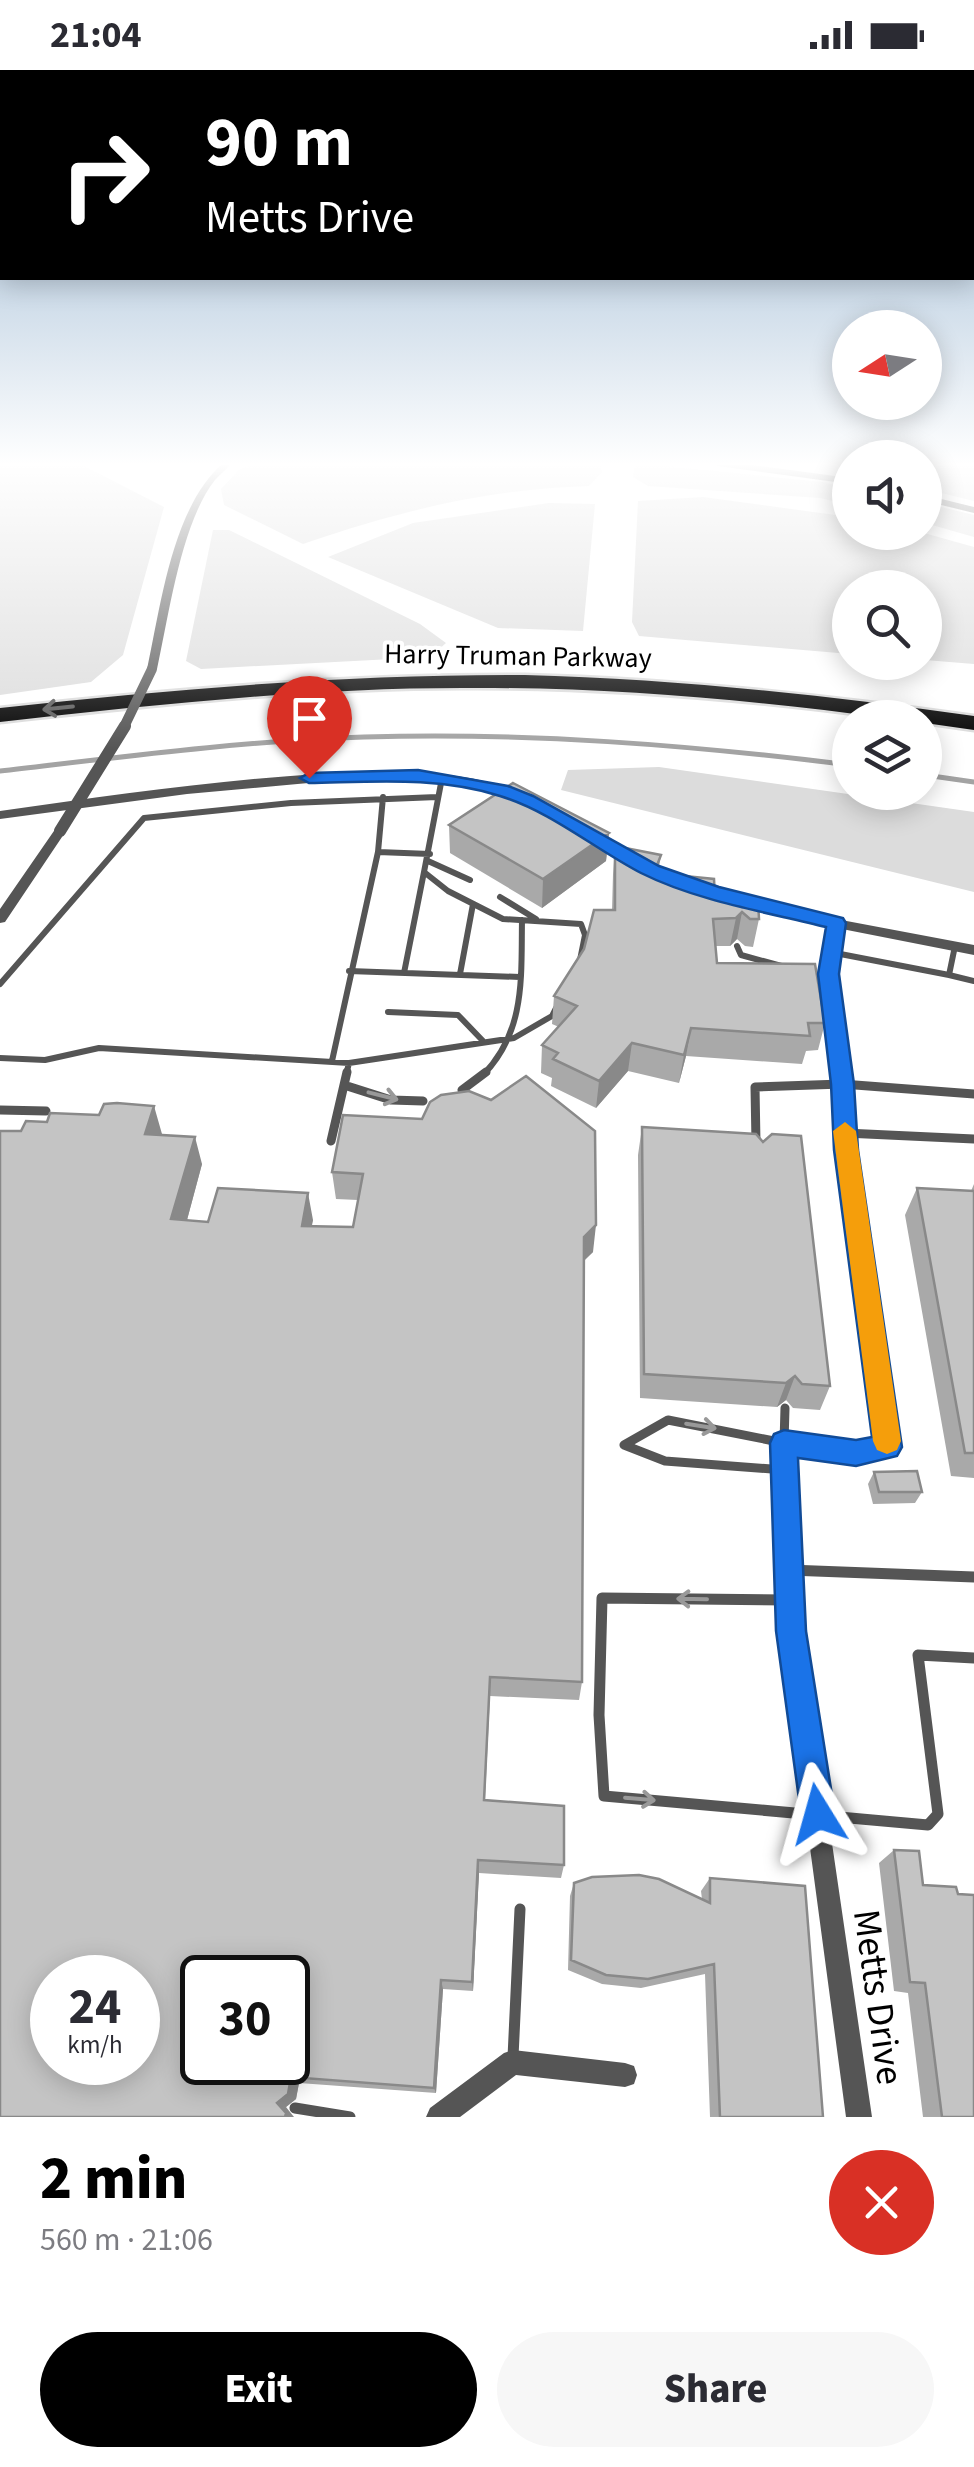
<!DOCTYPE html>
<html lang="en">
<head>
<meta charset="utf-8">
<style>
  :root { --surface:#fff; --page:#f7f7f7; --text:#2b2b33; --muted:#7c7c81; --accent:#000 }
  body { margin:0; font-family:"Source Sans 3",sans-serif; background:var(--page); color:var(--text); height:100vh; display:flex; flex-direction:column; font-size:38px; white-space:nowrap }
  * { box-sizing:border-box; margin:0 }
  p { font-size:32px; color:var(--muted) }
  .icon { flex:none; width:55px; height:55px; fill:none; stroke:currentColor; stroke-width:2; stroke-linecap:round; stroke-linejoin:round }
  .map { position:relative; height:2047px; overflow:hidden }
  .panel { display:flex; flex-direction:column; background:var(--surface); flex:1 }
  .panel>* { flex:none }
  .hud { position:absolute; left:0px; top:0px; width:975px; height:210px; box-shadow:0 5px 25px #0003; background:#000; color:#fff; overflow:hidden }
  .needle { width:65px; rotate:258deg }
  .buttons { position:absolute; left:832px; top:240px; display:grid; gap:20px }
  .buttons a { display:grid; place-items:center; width:110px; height:110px; border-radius:50%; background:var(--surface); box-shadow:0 5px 25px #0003; font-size:50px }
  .speed { position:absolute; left:30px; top:1885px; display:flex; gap:20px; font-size:50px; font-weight:700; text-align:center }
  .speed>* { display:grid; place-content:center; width:130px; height:130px; border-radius:50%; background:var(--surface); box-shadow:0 5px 25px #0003; line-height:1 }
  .speed small { font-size:25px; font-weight:400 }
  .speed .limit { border:5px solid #111; border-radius:15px; background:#fff; color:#111 }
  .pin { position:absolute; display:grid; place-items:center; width:85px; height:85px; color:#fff; margin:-102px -42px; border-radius:50% 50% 50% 0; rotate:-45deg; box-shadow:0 0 10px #0007 }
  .pin .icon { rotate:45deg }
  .me { position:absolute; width:110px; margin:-55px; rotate:352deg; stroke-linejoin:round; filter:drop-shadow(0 0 8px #0008) }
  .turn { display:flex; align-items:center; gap:35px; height:210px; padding:0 40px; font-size:45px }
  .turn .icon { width:130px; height:130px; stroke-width:2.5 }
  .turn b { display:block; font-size:70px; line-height:85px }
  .round { display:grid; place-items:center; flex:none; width:105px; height:105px; border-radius:52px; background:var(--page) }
  .overview { display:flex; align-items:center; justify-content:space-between; height:170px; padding:0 40px }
  h1 { font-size:60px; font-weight:800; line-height:75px; color:var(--accent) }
  .cta { display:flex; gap:20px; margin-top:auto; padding:20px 40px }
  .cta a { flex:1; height:115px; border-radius:60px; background:var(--accent); color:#fff; font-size:40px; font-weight:800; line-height:115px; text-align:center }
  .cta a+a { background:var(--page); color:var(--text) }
  .status { display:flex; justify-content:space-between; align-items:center; height:70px; padding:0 50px; background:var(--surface); direction:ltr }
  .status svg { height:28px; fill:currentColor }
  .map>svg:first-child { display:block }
  .green { fill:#dcdcdc }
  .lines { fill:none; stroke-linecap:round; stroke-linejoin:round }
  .stream { stroke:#a3a3a3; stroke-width:5 }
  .highway-casing { stroke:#dbdbdb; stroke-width:5 }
  .lane-far2 { stroke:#555; stroke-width:6 }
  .lane-far1 { stroke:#555; stroke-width:9 }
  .lane { stroke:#555; stroke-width:11 }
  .street { fill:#555; fill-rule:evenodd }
  .highway { fill:#000; fill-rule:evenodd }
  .street-bridge-far1 { stroke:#555; stroke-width:10 }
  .street-bridge { stroke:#555; stroke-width:12 }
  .wall { fill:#a9a9a9 }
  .shaded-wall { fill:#898989 }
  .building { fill:#c4c4c4; stroke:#898989; stroke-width:2.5; fill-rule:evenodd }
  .oneway { stroke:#595959 }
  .oneway2 { stroke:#999 }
  .route { fill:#1a73e8; stroke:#114b97; stroke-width:2.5 }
  .slow { fill:#f59e0b }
  .labels { text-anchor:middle; stroke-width:8; stroke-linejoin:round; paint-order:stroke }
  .far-street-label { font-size:28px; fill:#000; stroke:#fff }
  .near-street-label { font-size:38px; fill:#000; stroke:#fff }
</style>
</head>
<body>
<div class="status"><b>21:04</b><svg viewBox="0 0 49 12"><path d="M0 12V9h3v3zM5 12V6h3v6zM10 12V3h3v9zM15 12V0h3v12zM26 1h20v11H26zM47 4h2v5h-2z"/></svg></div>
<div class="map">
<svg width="974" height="2047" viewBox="0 0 974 2047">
  <rect width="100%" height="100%" fill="#fff"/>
  <path class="green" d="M0,393L80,394L164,437L123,585L91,612L0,625Z
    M256,393H600L602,402L589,416C487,419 399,441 303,474L224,435L221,419L240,399Z
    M635,393L822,412L850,418V435L820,428L648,416L633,407Z
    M925,393H974V431L925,419Z
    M703,427L850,447V462L924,463L974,477V594L925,590V518H850V584L639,566L632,552L638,431Z
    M549,433L595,434L583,561L498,558L328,487L413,453Z
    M925,433L974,445V467L925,453Z
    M213,460H229L420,554L446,573L430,587L201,599L186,591Z
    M659,697L974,742V822L561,720L568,700Z"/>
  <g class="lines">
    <path class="stream" d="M0,701C121,687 242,671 364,667C527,662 689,675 850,695
      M925,705L974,712"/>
    <g class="highway-casing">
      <path id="highway" d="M525,605C676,609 825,625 974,646V660L925,653V648H886C745,629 604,617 462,618C307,618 154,635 0,652V638C175,619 349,604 525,605Z"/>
    </g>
    <path class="lane-far2" d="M442,708L424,802L448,821L503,849L581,854L585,865L580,890
      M378,782L430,784
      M428,791L470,810
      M500,827L536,849
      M737,876L741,885L785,897
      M955,876L949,905L974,911
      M830,882L949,905
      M349,901L520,907
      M404,903L424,802
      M460,904L473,834
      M0,914L144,748L291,733L437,727
      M388,942L458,945L483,971
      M0,988L45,990L99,978L349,993L514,968L552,946L556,938
      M332,991L378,782L383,727
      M346,1005L349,993
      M483,1005C526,961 521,907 522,850"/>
    <path class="lane-far1" d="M344,1015L391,1030L423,1031
      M462,1020L486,1002
      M0,1040L46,1041
      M845,1063L974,1069
      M331,1071L347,1002
      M756,1073L755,1017L842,1014L974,1024
      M624,1375L668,1350L784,1373L785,1338
      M624,1375L665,1391L785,1400"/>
    <path class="lane" d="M789,1500L974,1507
      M790,1530L602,1528L599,1645L604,1726L928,1755L938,1744L918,1585L974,1588
      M513,1987L520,1839
      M295,2038L350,2047"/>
    <path class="street" d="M223,393H232C227,399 220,404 215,410C181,453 169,545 157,599L148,601L147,599C161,535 172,438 223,393Z
      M714,393H737L850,408V414L718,396Z
      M925,425L974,437V443L925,431Z
      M387,701C429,703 491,705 527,727L521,731L455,713L421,710L352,709L187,724L0,749V741C128,723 257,704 387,701Z
      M60,757L66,761L5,852L0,853V839L56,758Z
      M697,813L836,849L974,875V885L842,859L835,904L854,1080L897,1377L895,1383C860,1395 829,1388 794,1383L801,1561L872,2047H846L781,1561L775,1373L777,1367L784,1364L856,1374L878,1370L838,1080L821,904L829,856L692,820L691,817L692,814Z
      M513,1980L625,1993L634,1996L637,2005L634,2014L625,2017L516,2005L460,2047H426L430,2038L504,1983Z"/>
    <use href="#highway" class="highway"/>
    <path class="street-bridge-far1" d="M123,659L152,599"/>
    <path class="street-bridge" d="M60,761L125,656"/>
  </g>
  <path class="wall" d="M449,755L609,763L606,791L542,838L450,783Z
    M615,776L661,785L658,803L715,828L742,837L759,849L753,877L745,876L737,869L730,876H715L717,893L825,953L818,980L806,981L802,994L686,986L679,1013L628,1001L596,1038L551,1016L552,1008L541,1003L542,975L559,957L552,954L554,926L612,840L613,804Z
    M99,1045L162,1064L161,1065L202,1094L187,1150L208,1152L313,1150L311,1156L353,1157L358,1130L336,1129L332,1102L343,1045L593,1182L584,1191L582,1612L579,1630L490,1626L485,1730L564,1795L561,1808L479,1803L473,1921L443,1919L436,2023L299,2013L296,2029L286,2037L0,2047L21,1061L47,1052Z
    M642,1057L830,1316L820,1340L793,1338L786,1330L777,1337L640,1328L638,1085Z
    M974,1114V1408L951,1406L905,1145L917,1118L971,1121Z
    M874,1402L922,1422L915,1433L873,1434L868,1414Z
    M894,1780L923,1815L958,1824L974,2047H923L908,1923L894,1921L879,1793Z
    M710,1808L823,2047H710L705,1904L641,1918L602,1914L568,1900L570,1826L574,1813L702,1829L701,1821Z"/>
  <path class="shaded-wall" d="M609,763L606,791L542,838L543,809Z
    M742,842L737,869L730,876L736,848Z
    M691,958L686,986L679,1013L684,985Z
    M632,973L628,1001L596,1038L599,1011Z
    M154,1036L162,1064L153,1092L145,1064Z
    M195,1067L202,1094L180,1176L171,1149Z
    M308,1123L313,1150L307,1182L302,1156Z
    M596,1155L593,1182L581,1193L584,1167Z
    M795,1306L786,1330L777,1337L786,1313Z
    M478,1790L479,1803L473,1921L472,1912Z
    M441,1910L443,1919L436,2023L434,2018Z
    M291,2007L299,2013L296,2029L286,2037L294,2047H285L277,2033Z"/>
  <path class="building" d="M513,713L609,763L543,809L449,755Z
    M615,776L661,785L654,803L714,809L715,828L734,830L742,837L748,830L758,831L759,849H750L742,842L736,848L713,849L717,893L815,894L825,953H808L810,966L691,958L684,985L632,973L599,1011L553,989L558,983L542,975L577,936L554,926L584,879L594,840H615Z
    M526,1006L595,1061L596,1155L584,1167L582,1612L490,1607L484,1730L564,1736V1795L478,1790L472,1912L441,1910L434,2018L291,2007L288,2024L277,2033L286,2043L285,2047H0V1061H21L26,1051L47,1052L50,1043L99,1045L104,1034L117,1033L154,1036L145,1064L195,1067L171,1149L208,1152L218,1118L308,1123L302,1156L353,1157L363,1104L332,1102L343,1045L422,1049L430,1032L441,1025L469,1021L491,1030ZM52,1908H138V1992H52ZM202,1908H288V1992H202Z
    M642,1057L756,1064L763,1072L772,1064L801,1066L830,1316L802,1314L795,1306L786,1313L644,1304Z
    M917,1118L974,1121V1383H965Z
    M917,1401L922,1422H879L874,1402Z
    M894,1780L919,1781L923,1815L956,1817L958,1824L974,1825V2047H942L925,1913L910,1912Z
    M639,1805L659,1809L710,1833V1808L805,1816L823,2047H720L714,1894L648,1909L606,1905L571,1890L574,1813L592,1807Z"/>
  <defs><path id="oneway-shaft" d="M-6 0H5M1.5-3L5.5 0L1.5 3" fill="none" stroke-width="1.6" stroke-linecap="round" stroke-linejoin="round" transform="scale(2.5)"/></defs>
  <use class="oneway" href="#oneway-shaft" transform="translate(58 638) rotate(174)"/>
  <g class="oneway2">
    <use href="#oneway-shaft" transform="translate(383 1026) rotate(14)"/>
    <use href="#oneway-shaft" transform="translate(701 1356) rotate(9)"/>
    <use href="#oneway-shaft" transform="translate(692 1529) rotate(-179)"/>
    <use href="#oneway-shaft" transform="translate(640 1729) rotate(5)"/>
  </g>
  <linearGradient id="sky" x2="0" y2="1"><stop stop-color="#8cadcc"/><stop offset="0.58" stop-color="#fff"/><stop offset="1" stop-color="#fff" stop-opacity="0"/></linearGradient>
  <rect width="974" height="680" fill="url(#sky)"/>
  <path class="route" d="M418,700L508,716L533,726L659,796L719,817L843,848L846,853L839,904L854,1014L858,1080L902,1377L897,1386L856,1396L798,1388L806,1561L835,1744L830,1756L818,1761L806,1756L801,1744L776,1561L770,1373L774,1364L784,1360L856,1370L872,1367L834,1080L831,1014L818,904L826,857C766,842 697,831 641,803C595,779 550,741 500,726C438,706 372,712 309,713L300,708L309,703Z"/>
  <path class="slow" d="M845,1052L856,1061L901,1371L897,1380L887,1384L877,1380L873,1371L833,1061Z"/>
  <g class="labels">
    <g class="far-street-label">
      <text transform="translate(518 585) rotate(1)" y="10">Harry Truman Parkway</text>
    </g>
    <g class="near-street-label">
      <text transform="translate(879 1927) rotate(82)" y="13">Metts Drive</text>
    </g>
  </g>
</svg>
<div class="buttons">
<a><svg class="needle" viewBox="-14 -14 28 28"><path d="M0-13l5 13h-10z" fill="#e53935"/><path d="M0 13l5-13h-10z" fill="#7c7c81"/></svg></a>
<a><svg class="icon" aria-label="sound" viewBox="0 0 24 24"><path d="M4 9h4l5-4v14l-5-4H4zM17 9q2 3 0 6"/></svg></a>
<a><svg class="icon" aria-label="search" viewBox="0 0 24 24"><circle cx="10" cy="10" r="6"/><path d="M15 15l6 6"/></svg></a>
<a><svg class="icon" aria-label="layers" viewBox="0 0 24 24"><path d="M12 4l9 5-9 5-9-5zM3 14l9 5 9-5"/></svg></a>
</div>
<div class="speed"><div>24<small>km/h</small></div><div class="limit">30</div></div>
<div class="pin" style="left:309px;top:708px;background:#d93025"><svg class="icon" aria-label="arrive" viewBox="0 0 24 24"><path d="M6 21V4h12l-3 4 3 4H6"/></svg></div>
<svg class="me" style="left:818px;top:1744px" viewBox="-20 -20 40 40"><path d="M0-17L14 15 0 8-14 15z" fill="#1a73e8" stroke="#fff" stroke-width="4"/></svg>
<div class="hud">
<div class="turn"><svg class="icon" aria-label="right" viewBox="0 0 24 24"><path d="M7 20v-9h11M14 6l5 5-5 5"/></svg><div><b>90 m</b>Metts Drive</div></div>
</div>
</div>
<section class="panel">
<div class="overview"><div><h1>2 min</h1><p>560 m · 21:06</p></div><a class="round" style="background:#d93025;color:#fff"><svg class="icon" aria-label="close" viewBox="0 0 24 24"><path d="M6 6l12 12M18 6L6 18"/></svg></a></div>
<div class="cta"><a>Exit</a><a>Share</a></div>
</section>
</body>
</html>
